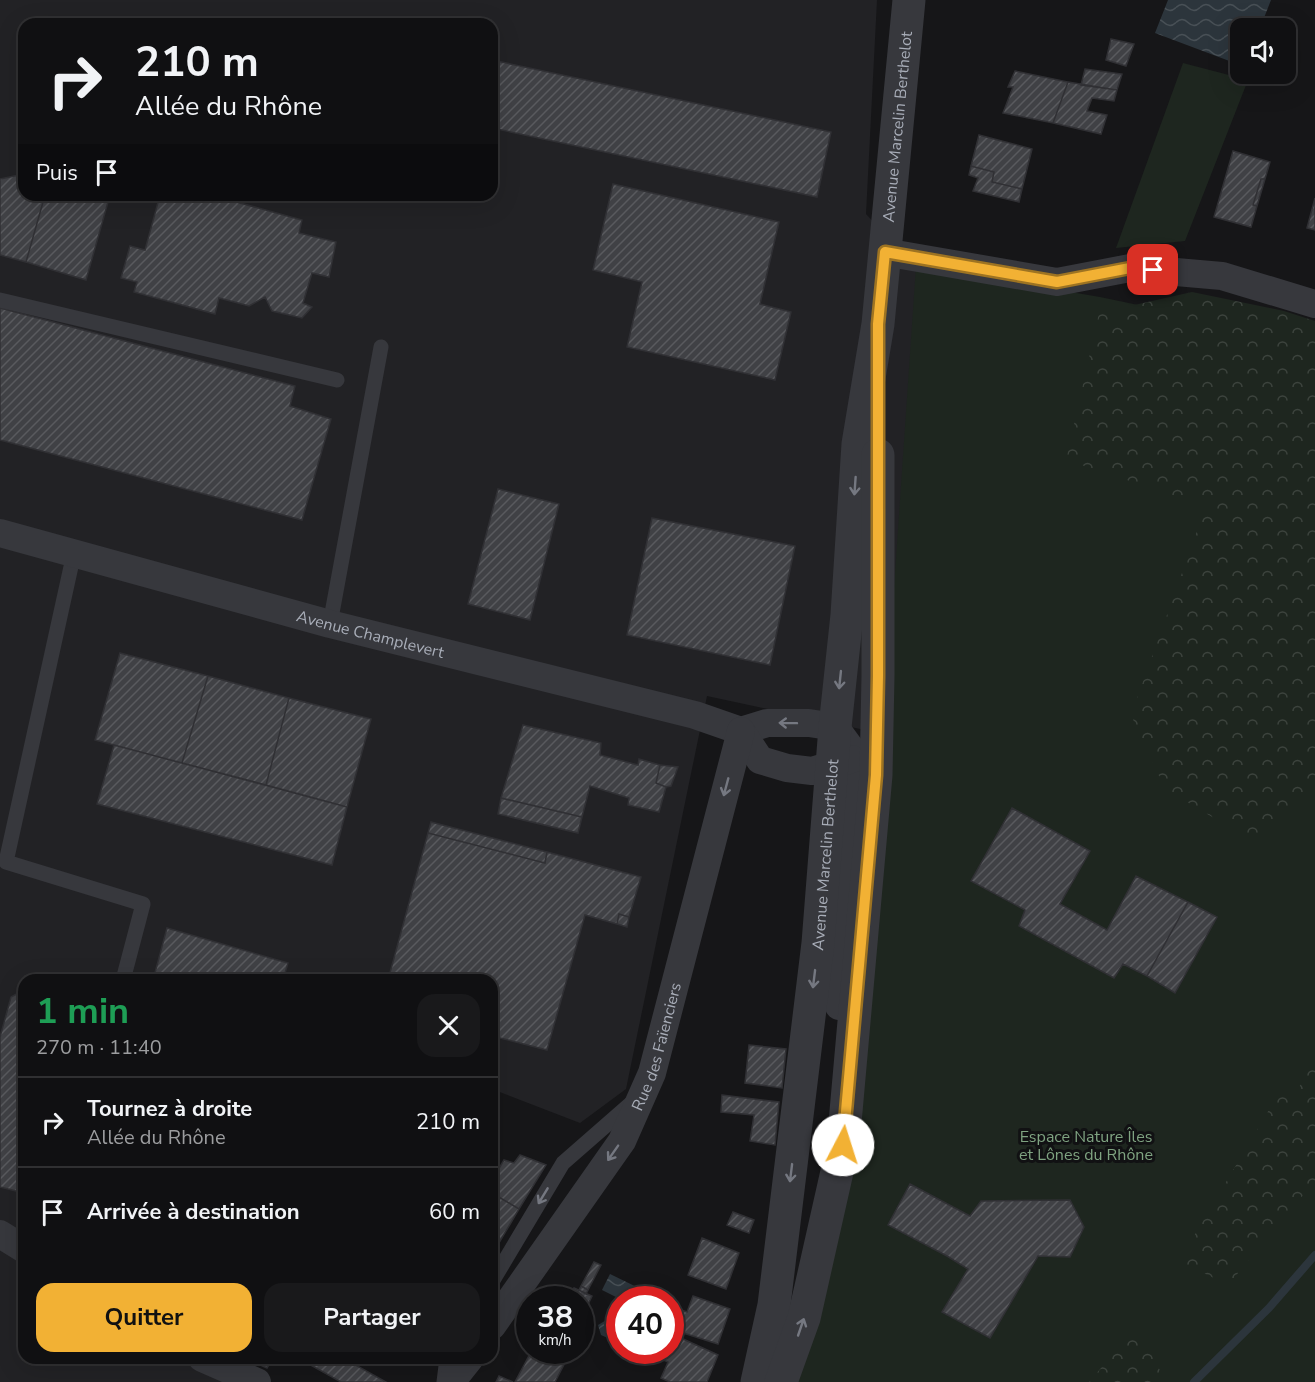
<!DOCTYPE html>
<html lang="fr">
<head>
<meta charset="utf-8">
<style>
  :root { --surface:#101012; --page:#19191b; --text:#f1f3f6; --muted:#9c9d9f; --line:#303032; --accent:#f2b134 }
  body { margin:0; font-family:"Nunito Sans",sans-serif; background:var(--page); color:var(--text); height:100vh; display:flex; flex-direction:column; font-size:22px; white-space:nowrap }
  * { box-sizing:border-box; margin:0 }
  p { font-size:20px; color:var(--muted) }
  .icon { flex:none; width:33px; height:33px; fill:none; stroke:currentColor; stroke-width:2; stroke-linecap:round; stroke-linejoin:round }
  .map { position:relative; flex:1; overflow:hidden }
  .drawer { position:absolute; left:18px; top:974px; width:480px; height:390px; display:flex; flex-direction:column; background:var(--surface); border-radius:18px; box-shadow:0 6px 24px #0002,0 0 0 2px var(--line) }
  .drawer>* { flex:none }
  .banner { position:absolute; left:18px; top:18px; width:480px; height:183px; border-radius:18px; box-shadow:0 6px 24px #0002,0 0 0 2px var(--line); background:#101012; color:var(--text); overflow:hidden }
  .fabs { position:absolute; left:1230px; top:18px; display:grid; gap:12px }
  .fabs a { display:grid; place-items:center; width:66px; height:66px; border-radius:12px; background:var(--surface); box-shadow:0 6px 24px #0002,0 0 0 2px var(--line); font-size:30px }
  .speed { position:absolute; left:516px; top:1286px; display:flex; gap:12px; font-size:30px; font-weight:700; text-align:center }
  .speed>* { display:grid; place-content:center; width:78px; height:78px; border-radius:50%; background:var(--surface); box-shadow:0 6px 24px #0002,0 0 0 2px var(--line); line-height:1 }
  .speed small { font-size:15px; font-weight:400 }
  .speed .limit { border:9px solid #d22; background:#fff; color:#111 }
  .pin { position:absolute; display:grid; place-items:center; width:51px; height:51px; color:#fff; margin:-26px; border-radius:12px; box-shadow:0 3px 9px #0006 }
  .me { position:absolute; width:66px; margin:-33px; rotate:5deg; stroke-linejoin:round; filter:drop-shadow(0 0 4px #0008) }
  .turn { display:flex; align-items:center; gap:21px; height:126px; padding:0 18px; font-size:27px }
  .turn .icon { width:78px; height:78px; stroke-width:2.5 }
  .turn b { display:block; font-size:42px; line-height:51px }
  .then { display:flex; align-items:center; height:57px; padding:0 18px; background:#0003; gap:12px; font-size:22px }
  .round { display:grid; place-items:center; flex:none; width:63px; height:63px; border-radius:18px; background:var(--page) }
  .headline { display:flex; align-items:center; justify-content:space-between; height:102px; padding:0 18px }
  h1 { font-size:36px; font-weight:700; line-height:45px; color:#1e9e55 }
  .action { display:flex; gap:12px; margin-top:auto; padding:12px 18px }
  .action a { flex:1; height:69px; border-radius:18px; background:var(--accent); color:#111; font-size:24px; font-weight:700; line-height:69px; text-align:center }
  .action a+a { background:var(--page); color:var(--text) }
  ul { padding:0; list-style:none }
  li { display:flex; align-items:center; gap:18px; height:90px; padding:0 18px; border-top:2px solid var(--line) }
  li div { flex:1 }
  li b { display:block; font-size:22px }
  li em { font-style:normal }
  .map>svg:first-child { display:block }
  .built { fill:#222225; fill-rule:evenodd }
  .green { fill:#1e261f }
  .forest { fill:url(#forest-crowns) }
  .water { fill:url(#water-waves) }
  .lines { fill:none; stroke-linecap:round; stroke-linejoin:round }
  .stream { stroke:#2c353c; stroke-width:8 }
  .building { fill:url(#building-hatch); stroke:#303034; stroke-width:1.5 }
  .service { stroke:#37383d; stroke-width:15 }
  .minor { stroke:#37383d; stroke-width:28 }
  .tertiary { stroke:#37383d; stroke-width:33 }
  .oneway { stroke:#757881 }
  .route-casing { stroke:#9d7322; stroke-width:15 }
  .route { stroke:#f2b134; stroke-width:10 }
  .labels { text-anchor:middle; stroke-width:6; stroke-linejoin:round; paint-order:stroke }
  .street-label { font-size:16px; fill:#a8adb8; stroke:#111113 }
  .park-label { font-size:16px; fill:#7fa381; stroke:#111113 }
</style>
</head>
<body>
<div class="map">
<svg width="1315" height="1382" viewBox="0 0 1315 1382">
  <defs>
    <pattern id="forest-crowns" width="20" height="18" patternUnits="userSpaceOnUse" patternTransform="scale(1.5)"><rect width="20" height="18" fill="#1e261f"/><path d="M2 6a3 3 0 1 1 6 0M12 15a3 3 0 1 1 6 0" fill="none" stroke="#3c433d"/></pattern>
    <pattern id="water-waves" width="16" height="10" patternUnits="userSpaceOnUse" patternTransform="scale(1.5)"><rect width="16" height="10" fill="#2c353c"/><path d="M0 5q4-4 8 0t8 0" fill="none" stroke="#485056"/></pattern>
    <pattern id="building-hatch" width="6" height="6" patternUnits="userSpaceOnUse" patternTransform="scale(1.5)"><rect width="6" height="6" fill="#404145"/><path d="M-1 1l2-2M0 6l6-6M5 7l2-2" fill="none" stroke="#595a5e"/></pattern>
  </defs>
  <rect width="100%" height="100%" fill="#161618"/>
  <path class="built" d="M0,0H877L866,214L930,283L888,735L707,696L626,1089L580,1123L492,1089V980H24V1358H207L228,1382H0ZM24,24H492V195H24Z"/>
  <path class="green" d="M1183,63L1248,80L1185,241L1116,248Z
    M916,266L1100,297L1315,342V1382H797L855,1159Z"/>
  <path class="forest" d="M1192,292L1284,311L1315,321V796L1251,840L1165,789L1131,715L1206,506L1066,460L1099,313Z
    M1315,1053V1181L1228,1285L1179,1261L1282,1088L1297,1092Z
    M1137,1326L1166,1382H1089Z"/>
  <path class="water" d="M1168,0H1271L1260,28H1240V65L1155,33Z
    M610,1274L651,1294L648,1299H620L602,1290Z
    M608,1319L619,1324V1343L601,1335L598,1325Z"/>
  <g class="lines">
    <path class="stream" d="M1194,1382L1269,1308L1315,1255"/>
  </g>
  <path class="building" d="M1111,39L1134,44L1126,66L1106,60Z
    M492,60L831,132L817,197L492,128Z
    M1085,69L1122,74L1117,90L1081,85Z
    M1015,71L1068,82L1053,123L1003,113L1013,87H1008Z
    M1068,82L1117,90L1114,101L1092,98L1087,111L1107,115L1101,134L1053,123Z
    M979,135L1032,149L1022,189L992,182L994,172L971,166Z
    M1233,151L1270,162L1265,179H1261L1253,205L1257,206L1251,227L1214,217Z
    M971,166L994,172L992,182L1022,189L1019,202L973,191L978,178L969,175Z
    M24,174V195H45L26,262L0,255V179Z
    M1261,179H1265L1257,206L1253,205Z
    M613,184L779,222L760,304L791,312L775,380L627,347L642,282L593,270Z
    M45,195H110L86,280L26,262Z
    M160,195H211L302,220L299,233L336,242L329,277L312,273L303,303L312,307L302,318L272,311L265,297L249,306L219,298L215,314L134,292L137,282L121,278L130,246L145,250Z
    M1315,198V230L1307,228Z
    M0,308L295,386L290,406L331,419L302,520L0,440Z
    M498,489L559,504L530,620L468,604Z
    M652,518L795,546L770,665L627,635Z
    M120,653L208,676L182,763L95,740Z
    M208,676L289,698L266,785L182,763Z
    M289,698L371,719L347,807L266,785Z
    M523,725L601,743L600,755L638,765L639,759L660,765L656,783L666,787L659,812L628,805L629,798L590,786L582,817L501,798Z
    M114,745L347,807L332,865L97,804Z
    M660,765L678,767L671,786L666,787L656,783Z
    M501,798L582,817L578,833L498,814Z
    M1012,808L1090,851L1060,904L1107,930L1136,876L1188,902L1147,976L1123,964L1114,978L1019,926L1025,910L971,881Z
    M431,822L547,852L545,863L428,833Z
    M428,833L545,863L547,852L641,877L629,917L619,914L617,924L585,915L547,1050L492,1036V980H388Z
    M1188,902L1217,917L1175,993L1147,976Z
    M619,914L629,917L627,927L617,924Z
    M167,928L288,963L283,980H153Z
    M24,990V1193L0,1187V1037L11,997Z
    M749,1045L786,1049L782,1088L745,1083Z
    M722,1095L779,1102L775,1145L750,1141L754,1115L721,1112Z
    M520,1155L546,1165L519,1209L492,1193V1180L504,1160L514,1163Z
    M910,1184L970,1216L981,1201L1070,1200L1084,1227L1070,1257L1038,1256L990,1338L942,1312L968,1269L947,1256L888,1225Z
    M492,1193L519,1209L496,1248L492,1245Z
    M733,1212L754,1220L749,1233L727,1225Z
    M702,1238L739,1253L726,1289L688,1275Z
    M594,1262L601,1265L588,1290L581,1286Z
    M581,1286L588,1290L586,1294L579,1290Z
    M574,1288L592,1296L580,1321V1299H569Z
    M693,1296L730,1309L718,1344L680,1332L679,1336L670,1333V1306L687,1312Z
    M670,1333L718,1355L707,1382H670L661,1378L668,1362L653,1355L655,1350H670Z
    M532,1350L571,1351L555,1382H515Z
    M251,1358H273L267,1368L249,1360Z
    M298,1358H343L386,1382H341Z
    M499,1376L513,1382H496Z"/>
  <g class="lines">
    <path class="service" d="M0,300L337,380
      M74,553L6,862L143,904L123,980
      M330,624L381,347
      M492,1282L563,1163L635,1100
      M444,1382L447,1358"/>
    <g class="minor">
      <path d="M884,252L1057,282L1130,268L1222,276L1315,304"/>
      <path id="s1" d="M0,533L330,624L695,715L741,731"/>
      <path d="M741,731L767,723H809L835,727L857,757L858,791L839,1006"/>
      <path d="M741,731L760,760L787,768L812,771L852,759"/>
      <path d="M0,1234L24,1249"/>
      <path id="s2" d="M492,1326L622,1141L652,1073L741,731"/>
      <path d="M202,1358L257,1382"/>
      <path d="M451,1382L470,1358"/>
    </g>
    <g class="tertiary">
      <path id="s3" d="M757,1382L774,1305L818,943L835,727L847,615L858,444L878,324L909,0"/>
      <path d="M781,1382L804,1318L843,1145L876,775L878,676V455"/>
    </g>
  </g>
  <defs><path id="oneway-shaft" d="M-6 0H5M1.5-3L5.5 0L1.5 3" fill="none" stroke-width="1.6" stroke-linecap="round" stroke-linejoin="round" transform="scale(1.5)"/></defs>
  <g class="oneway">
    <use href="#oneway-shaft" transform="translate(855 486) rotate(94)"/>
    <use href="#oneway-shaft" transform="translate(840 680) rotate(96)"/>
    <use href="#oneway-shaft" transform="translate(788 723) rotate(-179)"/>
    <use href="#oneway-shaft" transform="translate(726 787) rotate(105)"/>
    <use href="#oneway-shaft" transform="translate(814 979) rotate(97)"/>
    <use href="#oneway-shaft" transform="translate(613 1153) rotate(125)"/>
    <use href="#oneway-shaft" transform="translate(791 1173) rotate(97)"/>
    <use href="#oneway-shaft" transform="translate(543 1196) rotate(121)"/>
    <use href="#oneway-shaft" transform="translate(801 1327) rotate(-71)"/>
  </g>
  <g class="lines">
    <g class="route-casing">
      <path id="route" d="M843,1145L876,775L878,676V324L885,252L1057,282L1130,268L1153,270"/>
    </g>
    <use href="#route" class="route"/>
  </g>
  <g class="labels">
    <g class="street-label">
      <text dy="6" stroke="none"><textPath href="#s3" startOffset="1264">Avenue Marcelin Berthelot</textPath></text>
      <text dy="6" stroke="none"><textPath href="#s1" startOffset="384">Avenue Champlevert</textPath></text>
      <text dy="6" stroke="none"><textPath href="#s3" startOffset="532">Avenue Marcelin Berthelot</textPath></text>
      <text dy="6" stroke="none"><textPath href="#s2" startOffset="327">Rue des Faïenciers</textPath></text>
    </g>
    <g class="park-label">
      <text x="1086" y="1142">Espace Nature Îles<tspan x="1086" dy="18">et Lônes du Rhône</tspan></text>
    </g>
  </g>
</svg>
<div class="fabs">
<a><svg class="icon" aria-label="sound" viewBox="0 0 24 24"><path d="M4 9h4l5-4v14l-5-4H4zM17 9q2 3 0 6"/></svg></a>
</div>
<div class="speed"><div>38<small>km/h</small></div><div class="limit">40</div></div>
<div class="pin" style="left:1153px;top:270px;background:#d93025"><svg class="icon" aria-label="arrive" viewBox="0 0 24 24"><path d="M6 21V4h12l-3 4 3 4H6"/></svg></div>
<svg class="me" style="left:843px;top:1145px" viewBox="-20 -20 40 40"><circle r="19" fill="#fff"/><path d="M0-13L10 11 0 6-10 11z" fill="#f2b134"/></svg>
<div class="banner">
<div class="turn"><svg class="icon" aria-label="right" viewBox="0 0 24 24"><path d="M7 20v-9h11M14 6l5 5-5 5"/></svg><div><b>210 m</b>Allée du Rhône</div></div>
<div class="then">Puis<svg class="icon" aria-label="arrive" viewBox="0 0 24 24"><path d="M6 21V4h12l-3 4 3 4H6"/></svg></div>
</div>
<section class="drawer">
<div class="headline"><div><h1>1 min</h1><p>270 m · 11:40</p></div><a class="round"><svg class="icon" aria-label="close" viewBox="0 0 24 24"><path d="M6 6l12 12M18 6L6 18"/></svg></a></div>
<ul>
<li><svg class="icon" aria-label="right" viewBox="0 0 24 24"><path d="M7 20v-9h11M14 6l5 5-5 5"/></svg><div><b>Tournez à droite</b><p>Allée du Rhône</p></div><em>210 m</em></li>
<li><svg class="icon" aria-label="arrive" viewBox="0 0 24 24"><path d="M6 21V4h12l-3 4 3 4H6"/></svg><div><b>Arrivée à destination</b></div><em>60 m</em></li>
</ul>
<div class="action"><a>Quitter</a><a>Partager</a></div>
</section>
</div>
</body>
</html>
